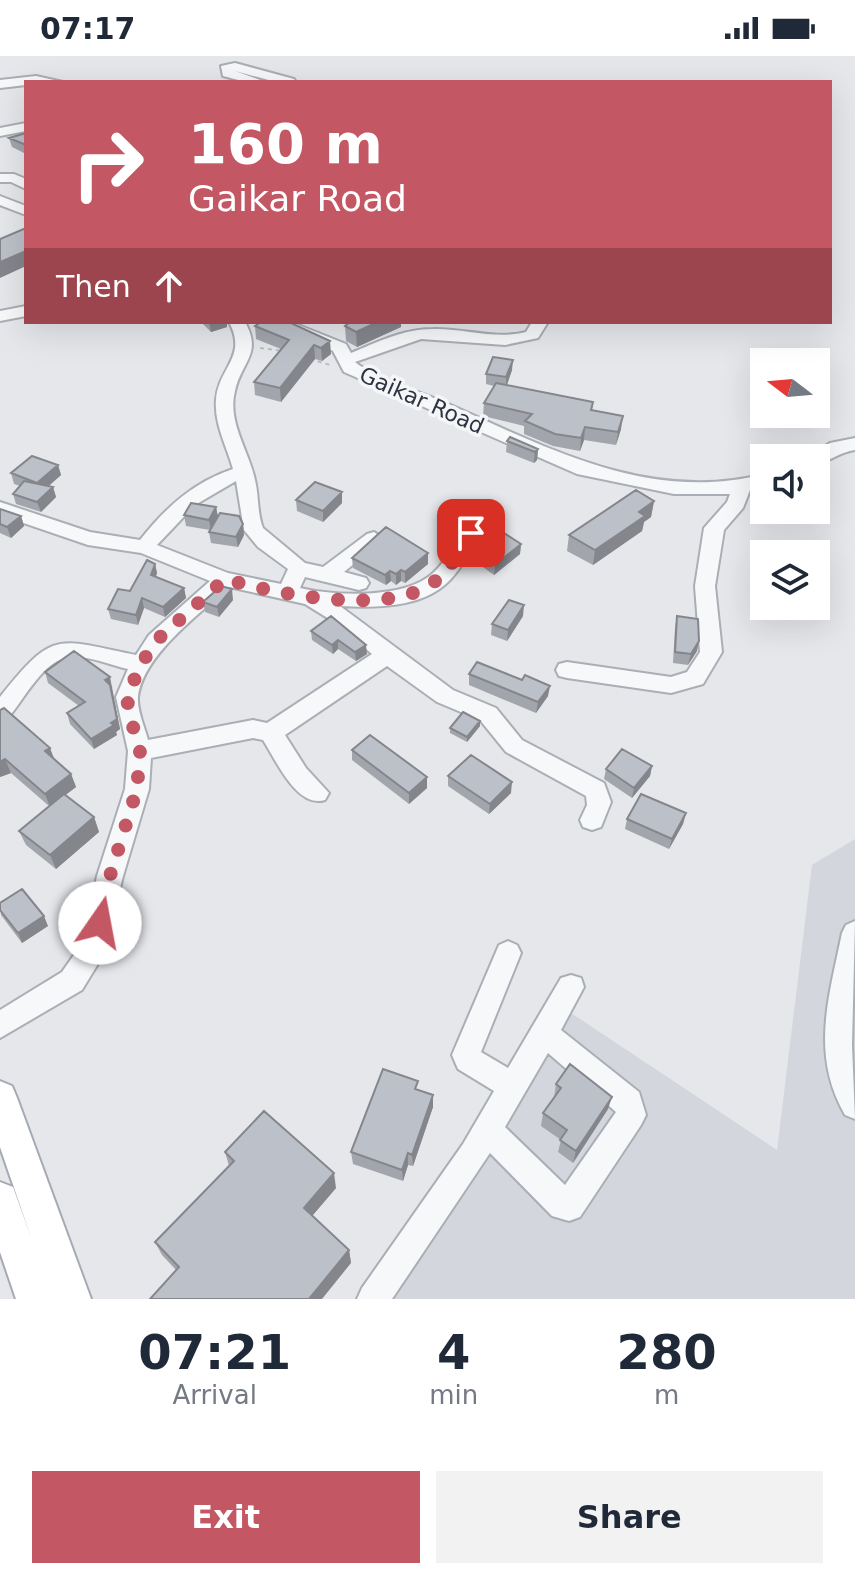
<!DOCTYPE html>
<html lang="en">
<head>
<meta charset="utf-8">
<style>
  :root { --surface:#fff; --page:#f2f2f3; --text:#1f2937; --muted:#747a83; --accent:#c35763 }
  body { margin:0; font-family:"DejaVu Sans",sans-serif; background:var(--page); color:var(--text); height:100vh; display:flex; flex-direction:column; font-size:30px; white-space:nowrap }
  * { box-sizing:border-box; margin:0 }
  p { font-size:26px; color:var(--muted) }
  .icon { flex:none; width:44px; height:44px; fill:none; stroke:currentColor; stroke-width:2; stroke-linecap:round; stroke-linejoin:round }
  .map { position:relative; height:1243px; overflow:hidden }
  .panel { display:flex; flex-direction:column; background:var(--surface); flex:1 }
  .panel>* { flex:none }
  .banner { position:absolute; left:24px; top:24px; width:808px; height:244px; border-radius:0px; box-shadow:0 8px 32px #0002; background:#c35763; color:#fff; overflow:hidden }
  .needle { width:52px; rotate:286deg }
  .controls { position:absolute; left:750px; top:292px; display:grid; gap:16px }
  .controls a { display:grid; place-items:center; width:80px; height:80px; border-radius:0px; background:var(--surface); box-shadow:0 8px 32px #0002; font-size:40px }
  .pin { position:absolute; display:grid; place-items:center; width:68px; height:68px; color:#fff; margin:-34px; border-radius:16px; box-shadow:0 4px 12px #0006 }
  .me { position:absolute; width:88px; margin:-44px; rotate:12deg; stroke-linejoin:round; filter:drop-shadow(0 0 6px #0008) }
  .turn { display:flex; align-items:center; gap:28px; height:168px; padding:0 32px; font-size:36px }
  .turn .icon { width:104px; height:104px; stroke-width:2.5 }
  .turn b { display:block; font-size:56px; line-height:68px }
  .then { display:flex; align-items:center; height:76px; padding:0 32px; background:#0003; gap:16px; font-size:30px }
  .eta { display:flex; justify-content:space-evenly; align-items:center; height:136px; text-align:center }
  .eta b { font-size:48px; font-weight:700; line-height:56px }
  .primary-button { display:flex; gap:16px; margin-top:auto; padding:16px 32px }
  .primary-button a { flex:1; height:92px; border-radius:0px; background:var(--accent); color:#fff; font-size:32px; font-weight:700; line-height:92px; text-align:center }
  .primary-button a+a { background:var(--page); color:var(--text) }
  .status { display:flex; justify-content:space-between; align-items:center; height:56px; padding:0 40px; background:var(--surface); direction:ltr }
  .status svg { height:22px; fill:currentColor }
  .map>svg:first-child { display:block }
  .built { fill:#d3d6dd }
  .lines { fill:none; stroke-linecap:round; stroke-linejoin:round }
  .minor-casing { stroke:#aaaeb5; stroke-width:4 }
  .major-casing { stroke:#a5abb6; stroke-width:4 }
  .path { stroke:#bbbdc3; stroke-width:2; stroke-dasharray:4 4; stroke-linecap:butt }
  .minor { fill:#f7f8fa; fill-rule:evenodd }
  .major { fill:#fff; fill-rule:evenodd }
  .wall { fill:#a2a5ac }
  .shaded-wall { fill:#84868c }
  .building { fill:#bcc0c8; stroke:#84868c; stroke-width:2 }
  .route { stroke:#c35763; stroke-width:14; stroke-dasharray:0 25.2 }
  .labels { text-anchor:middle; stroke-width:7; stroke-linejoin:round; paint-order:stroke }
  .street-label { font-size:22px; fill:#2e3442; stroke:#f4f6f8 }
</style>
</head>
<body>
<div class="status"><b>07:17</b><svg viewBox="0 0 49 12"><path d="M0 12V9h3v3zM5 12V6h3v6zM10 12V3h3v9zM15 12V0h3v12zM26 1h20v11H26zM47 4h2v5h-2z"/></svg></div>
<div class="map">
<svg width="855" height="1243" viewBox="0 0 855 1243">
  <rect width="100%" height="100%" fill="#e5e7eb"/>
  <path class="built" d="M855,783V1243H382L571,957L777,1094L812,809Z"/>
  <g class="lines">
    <g class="minor-casing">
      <path id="minor" d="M235,7L294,23L296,26H276L235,15L266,26H246L223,20L221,10Z
        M36,20L63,26H26V29L0,32V24Z
        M26,67V75L0,80V72Z
        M0,118H14L26,123V133L11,126H0Z
        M0,140L26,150V159L0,149Z
        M26,250V260L0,265V255Z
        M229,266H245C263,298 241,306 235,335C227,366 249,395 255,424C259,440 257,457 263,472L305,507L323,511L367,478L374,476L384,483L344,516L366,522L369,527L366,532L359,534L305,521L300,532C335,540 404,543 432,518C446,506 454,488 464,472H478L481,477C471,493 463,511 449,525C422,552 376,552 340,550L453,634L496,652L522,684L604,727L611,746L601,771L592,774L583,771L580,764L587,749L586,740L506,696L480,664L437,646L387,610L285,679L306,712L329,737L325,744C297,753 276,704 263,684L253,682L151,702L149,733L123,820L104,898L82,934L0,982V954L62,916L83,886L97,820L125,733L128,695L116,641L128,613C110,609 90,600 71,601C44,602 24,644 8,662L0,665V641C54,573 56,583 136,599L149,579L210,525L141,497L88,489L0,459V446L90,476L140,484C166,451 194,426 233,413C227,391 214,368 216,344C218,312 248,301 229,266ZM236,425L244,474L258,491L288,513L281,528L228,517L157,489L195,449ZM229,531L305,548L334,566L372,598L267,667L253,664L148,684C145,672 137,655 138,641C143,599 200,558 229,531Z
        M269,266H291L346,288L351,297C378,286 403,273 433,273C464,272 495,284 526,276L532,266H548L538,282L505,289L421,283L355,306C371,320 422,337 444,346C546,391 650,448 764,418V430L750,434L743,452L724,474L715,530L722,596L703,628L671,637L567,622L559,620L556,614L559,608L567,606L671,621L687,616L700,596L695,530L704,472L727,446L730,438H674L577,418L344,316L333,295Z
        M855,382V394C840,396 830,405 816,409V402H807L830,387Z
        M855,865L852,989L855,1063L845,1059C810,998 829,941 842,877L846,869Z
        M508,885L517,889L521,897L481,996L508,1012L561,922L571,919L581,922L584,931L561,974L639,1036L646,1059L641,1069L580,1161L569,1165L552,1160L490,1097L392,1243H357L362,1232L463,1088L494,1035L458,1013L452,999L499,889ZM548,997L616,1056L565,1129L505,1071Z"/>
    </g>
    <g class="major-casing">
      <path id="major" d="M0,1025L12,1030L17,1042L91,1243H16L0,1196V1126L13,1131L32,1184L0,1091Z"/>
    </g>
    <path class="path" d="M260,292L284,295
      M310,303L330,309"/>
    <use href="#minor" class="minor"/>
    <use href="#major" class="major"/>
  </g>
  <path class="wall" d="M26,77V98L12,91L9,82Z
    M201,266H227V271L211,276Z
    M289,266L331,298L322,305L315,303L281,346L255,339L254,326L281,293L256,283L255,270Z
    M350,266H401V271L357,291L346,285L345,270Z
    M512,314L507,329L593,346L592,354L621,373L616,389L584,384L580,395L553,390L524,378V370L483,360L484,347L494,330L486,328V318Z
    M507,385L538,393L537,404L534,407L506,396Z
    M58,409L61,419L49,430L53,431L56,441L41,456L16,448L13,438L20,430L14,428L11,417Z
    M296,444L342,447L323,466L297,455Z
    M654,445L651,461L644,466L642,475L593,509L567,495L569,479Z
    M216,451L218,461L244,479L238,491L211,487L209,476L210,474L186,470L184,459Z
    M0,453L21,460L24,470L11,482L0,477Z
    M521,488L520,498L494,519L470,502V492Z
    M352,502L428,508L405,527L401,525L396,529L391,525L386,529L353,512Z
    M155,508L157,517L156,521L184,532L186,542L165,561L144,552L138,569L111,563L108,553L130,535Z
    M233,544L219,561L205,556L203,546Z
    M331,560L367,598L356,605L338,593L333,598L312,584L311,575Z
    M523,560L507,585L491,579L492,568Z
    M677,560L697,595L688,609L673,607L675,571Z
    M45,616L113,631L111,632L120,673L116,676L117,679L94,693L70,668L67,657L79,650L48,627Z
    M469,618L548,640L536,657L469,629Z
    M0,654L71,718L76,731L65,739L94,761L99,776L56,813L26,789L19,775L49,750L11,717L0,721Z
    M480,665V670L467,686L450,677V672Z
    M352,694L427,732L409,748L352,704Z
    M652,710L650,720L632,742L604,723L606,713Z
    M448,720L511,737L489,758L448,730Z
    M686,757L683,768L669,793L625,773L627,763Z
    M0,847L48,870L22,887L1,859Z
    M556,1028L608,1053L573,1107L558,1096L561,1084L541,1070L543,1057L554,1042Z
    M418,1034L433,1039V1051L413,1110L408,1109L403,1125L353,1108L351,1096Z
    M225,1096L336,1132L312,1160L349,1194L351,1207L176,1214L162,1199L155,1186L229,1110Z"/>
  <path class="shaded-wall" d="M26,195V210L0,222V206Z
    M209,266H227V271L211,276Z
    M378,266H401V271L357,291L356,276Z
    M330,285L331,298L322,305L321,292Z
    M314,289L315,303L281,346L280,332Z
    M513,304L512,314L506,331V321Z
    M623,360L621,373L616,389L618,376Z
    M585,371L584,384L580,395L581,382Z
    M538,393L537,404L534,407L535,396Z
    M58,409L61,419L40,437L37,427Z
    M53,431L56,441L41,456L37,446Z
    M342,436V447L323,466V455Z
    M654,445L651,461L644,466L642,475L593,509L595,494L639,456Z
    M216,451L218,461L211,474L209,464Z
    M21,460L24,470L11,482L7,471Z
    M243,468L244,479L238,491L236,481Z
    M521,488L520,498L494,519L495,509Z
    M428,497V508L405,527V516Z
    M155,508L157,517L153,528L151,519Z
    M401,514V525L396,529V518Z
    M390,515L391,525L386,529L385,519Z
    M184,532L186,542L165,561L163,551Z
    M232,533L233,544L219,561L217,551Z
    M142,542L144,552L138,569L136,559Z
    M524,549L523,560L507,585L508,574Z
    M338,584V593L333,598L332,589Z
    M699,585L697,595L688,609L691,598Z
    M366,589L367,598L356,605L355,596Z
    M110,621L120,673L116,676L117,679L94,693L91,683L105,624Z
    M550,630L548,640L536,657L538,646Z
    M480,665V670L467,686V681Z
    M50,692L55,705L45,695Z
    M5,703L11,717L0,721V706Z
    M652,710L650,720L632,742L634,732Z
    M71,718L76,731L50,751L45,738Z
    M427,721V732L409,748V737Z
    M512,726L511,737L489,758L490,748Z
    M686,757L683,768L669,793L672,783Z
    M94,761L99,776L56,813L50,799Z
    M44,860L48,870L22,887L18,877Z
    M433,1039V1051L413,1110L412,1099Z
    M612,1041L608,1053L573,1107L576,1095Z
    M408,1097V1109L403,1125L402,1114Z
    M334,1117L336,1132L307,1166L304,1152Z
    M349,1194L351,1207L322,1243H309Z"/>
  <path class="building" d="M26,77V89L9,82Z
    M26,172V195L0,206V183Z
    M261,266H289L330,285L321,292L314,289L280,332L254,326L289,284L255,270Z
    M350,266H378L356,276L345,270Z
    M493,301L513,304L506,321L486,318Z
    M496,327L593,346L591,354L623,360L618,376L585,371L581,382L555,378L525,365L532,358L484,347Z
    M510,381L538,393L535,396L507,385Z
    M32,400L58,409L37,427L11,417Z
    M24,425L53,431L37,446L13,438Z
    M315,426L342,436L323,455L296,444Z
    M636,434L654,445L639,456L645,460L595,494L569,479Z
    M191,447L216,451L209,464L184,459Z
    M0,453L21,460L7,471L0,468Z
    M220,457L239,460L243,468L236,481L209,476Z
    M490,468L521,488L495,509L470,492L480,475Z
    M386,471L428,497L405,516L401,514L396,518L390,515L385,519L352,502Z
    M147,504L155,508L151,519L184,532L163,551L142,542L136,559L108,553L118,533L130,535Z
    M221,530L232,533L217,551L203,546Z
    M509,544L524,549L508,574L492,568Z
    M331,560L366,589L355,596L338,584L332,589L311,575Z
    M677,560L698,563L699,585L691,598L675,596Z
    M74,595L110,621L105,624L110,629L117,663L111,667L114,669L91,683L67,657L85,646L45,616Z
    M477,606L522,624L525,619L550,630L538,646L469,618Z
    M4,652L50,692L45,695L71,718L45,738L5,703L0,706V654Z
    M463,656L480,665L467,681L450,672Z
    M370,679L427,721L409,737L352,694Z
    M622,693L652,710L634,732L606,713Z
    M471,699L512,726L490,748L448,720Z
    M64,738L94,761L50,799L19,775Z
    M641,738L686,757L672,783L627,763Z
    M22,833L44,860L18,877L0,854V847Z
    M570,1008L612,1041L576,1095L560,1084L567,1074L543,1057L561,1032L556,1028Z
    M383,1013L418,1025L415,1033L433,1039L412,1099L408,1097L402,1114L351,1096Z
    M264,1055L334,1117L304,1152L349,1194L309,1243H150L179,1211L155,1186L234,1105L225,1096Z"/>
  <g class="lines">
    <path class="route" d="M100,867L110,820L137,733L140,695L129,657L127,641L141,608L157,584L225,523C276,538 389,561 434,526C450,514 460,494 471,477"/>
  </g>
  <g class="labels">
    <g class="street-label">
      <text transform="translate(422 344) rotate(24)" y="8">Gaikar Road</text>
    </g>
  </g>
</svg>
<div class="controls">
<a><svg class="needle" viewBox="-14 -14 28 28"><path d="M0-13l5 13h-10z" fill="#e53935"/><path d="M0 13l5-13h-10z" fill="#747a83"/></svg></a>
<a><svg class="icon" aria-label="sound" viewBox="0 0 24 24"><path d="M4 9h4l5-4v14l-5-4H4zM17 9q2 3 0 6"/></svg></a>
<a><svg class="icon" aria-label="layers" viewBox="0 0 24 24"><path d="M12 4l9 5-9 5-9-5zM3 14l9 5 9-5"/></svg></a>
</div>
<div class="pin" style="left:471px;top:477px;background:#d93025"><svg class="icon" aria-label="arrive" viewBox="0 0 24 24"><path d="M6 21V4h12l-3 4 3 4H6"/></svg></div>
<svg class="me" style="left:100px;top:867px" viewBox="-20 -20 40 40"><circle r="19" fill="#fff"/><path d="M0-13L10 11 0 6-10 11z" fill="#c35763"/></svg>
<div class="banner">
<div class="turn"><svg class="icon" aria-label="right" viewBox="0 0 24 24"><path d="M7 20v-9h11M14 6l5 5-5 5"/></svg><div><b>160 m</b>Gaikar Road</div></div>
<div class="then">Then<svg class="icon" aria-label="ahead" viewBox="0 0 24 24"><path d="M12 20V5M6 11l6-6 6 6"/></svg></div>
</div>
</div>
<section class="panel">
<div class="eta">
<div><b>07:21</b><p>Arrival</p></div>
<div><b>4</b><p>min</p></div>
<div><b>280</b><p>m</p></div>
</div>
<div class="primary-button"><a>Exit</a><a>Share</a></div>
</section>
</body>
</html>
